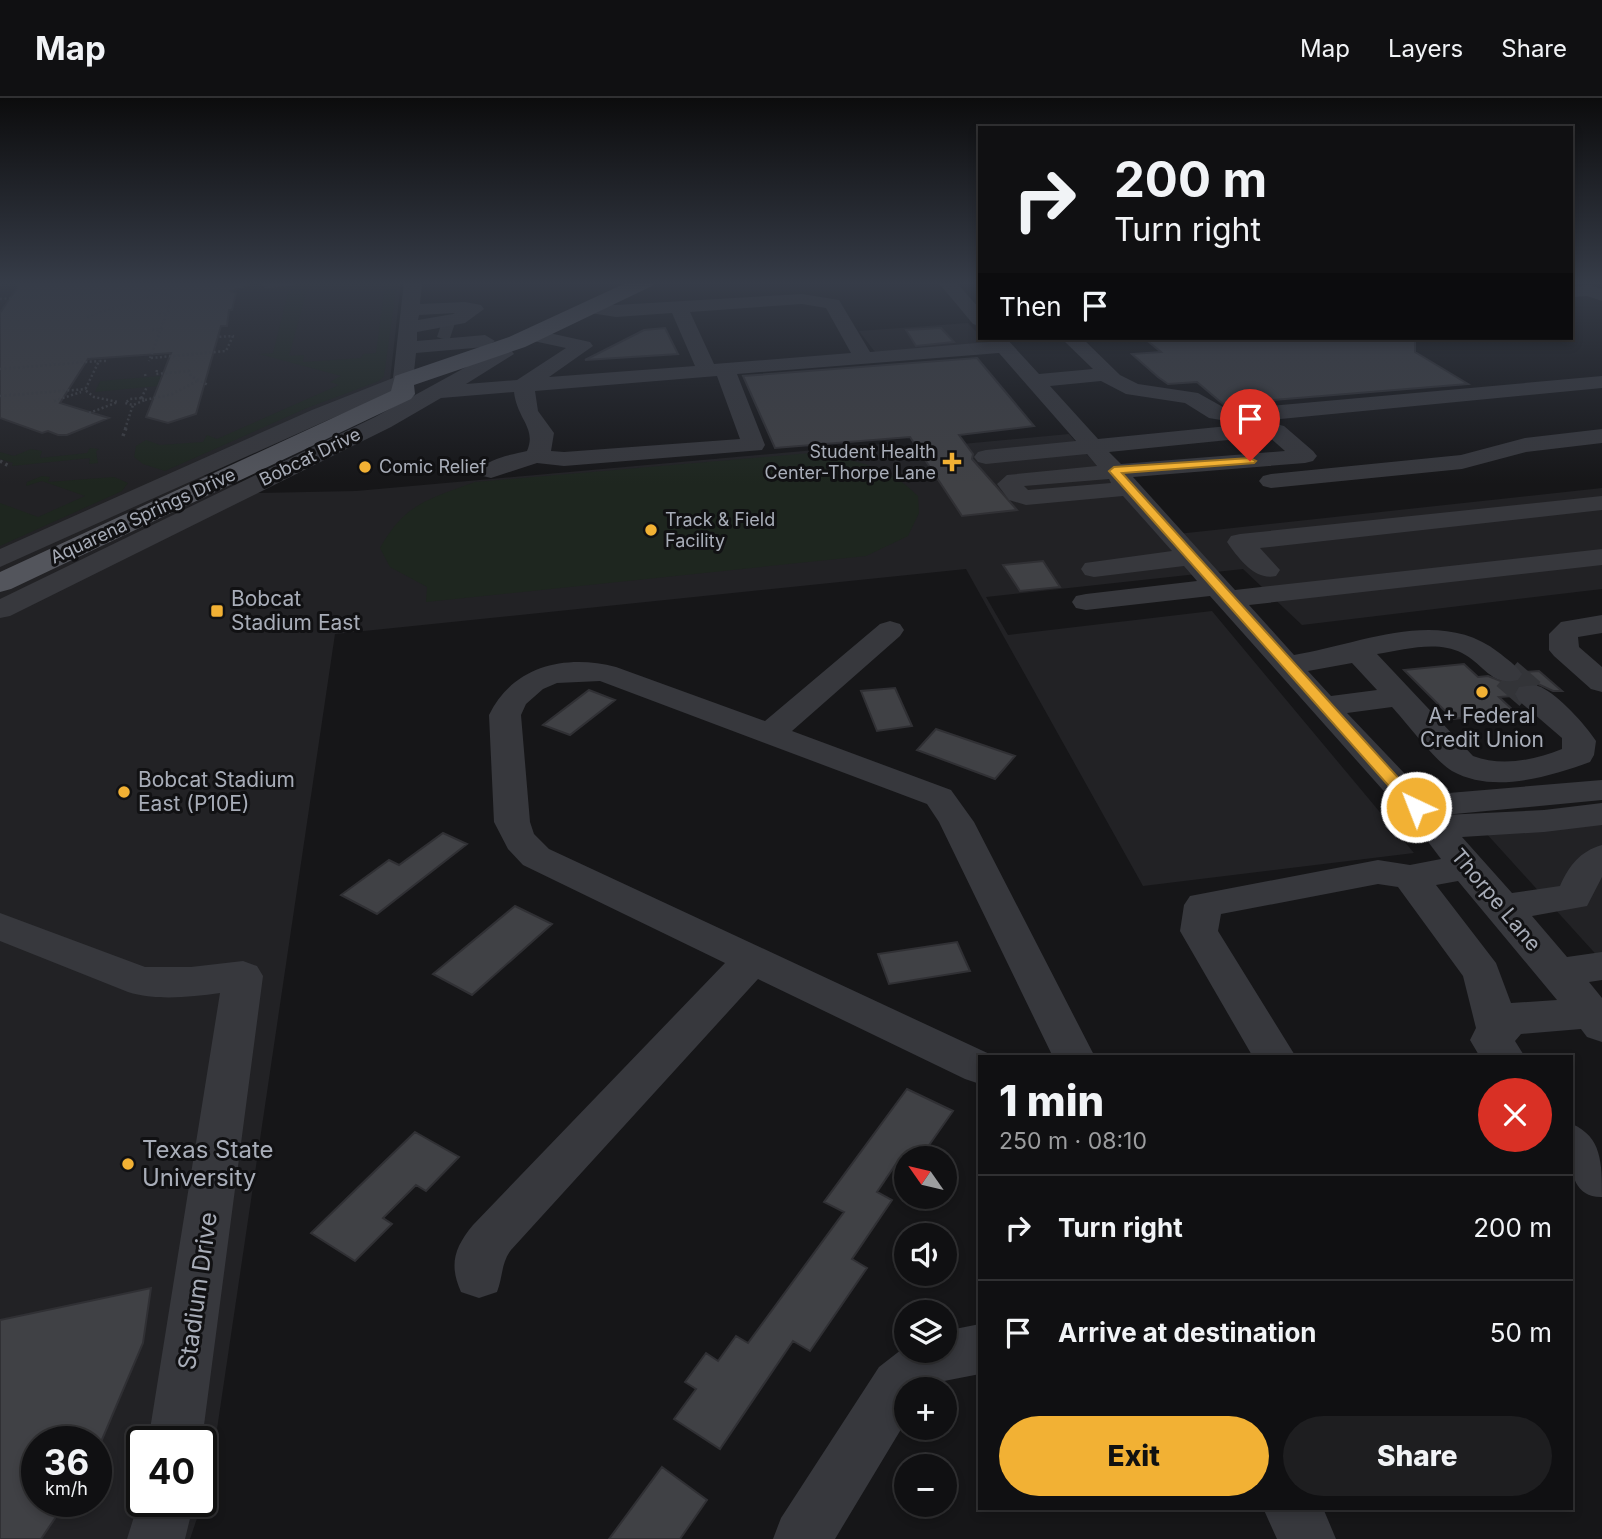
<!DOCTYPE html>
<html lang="en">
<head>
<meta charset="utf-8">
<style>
  :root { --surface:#101012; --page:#1e1e20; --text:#f1f3f6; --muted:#9c9d9f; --line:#303032; --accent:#f2b134 }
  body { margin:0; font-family:Inter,sans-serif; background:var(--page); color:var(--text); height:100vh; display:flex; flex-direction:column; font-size:26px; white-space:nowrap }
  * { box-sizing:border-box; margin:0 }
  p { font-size:23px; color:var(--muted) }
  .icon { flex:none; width:38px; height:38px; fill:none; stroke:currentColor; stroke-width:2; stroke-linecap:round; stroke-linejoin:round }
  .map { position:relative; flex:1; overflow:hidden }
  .details { position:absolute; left:978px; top:957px; width:595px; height:455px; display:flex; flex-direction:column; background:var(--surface); border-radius:0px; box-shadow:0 4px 10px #0003,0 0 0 2px var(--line) }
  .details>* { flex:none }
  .banner { position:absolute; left:978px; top:28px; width:595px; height:214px; border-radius:0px; box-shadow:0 4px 10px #0003,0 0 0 2px var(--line); background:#101012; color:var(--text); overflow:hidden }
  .needle { width:46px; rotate:304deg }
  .fabs { position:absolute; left:894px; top:1048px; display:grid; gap:14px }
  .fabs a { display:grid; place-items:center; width:63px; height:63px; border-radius:50%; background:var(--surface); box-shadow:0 4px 10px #0003,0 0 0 2px var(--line); font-size:35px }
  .speed { position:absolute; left:21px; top:1328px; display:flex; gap:14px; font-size:35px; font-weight:700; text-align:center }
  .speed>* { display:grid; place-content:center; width:91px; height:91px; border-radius:50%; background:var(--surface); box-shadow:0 4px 10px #0003,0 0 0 2px var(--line); line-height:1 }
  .speed small { font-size:18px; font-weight:400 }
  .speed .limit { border:4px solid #111; border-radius:10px; background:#fff; color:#111 }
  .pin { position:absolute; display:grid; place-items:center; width:60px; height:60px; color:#fff; margin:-72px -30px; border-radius:50% 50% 50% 0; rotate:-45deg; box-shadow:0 0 7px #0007 }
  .pin .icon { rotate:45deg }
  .me { position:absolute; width:77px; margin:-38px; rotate:317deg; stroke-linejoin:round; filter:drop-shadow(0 0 5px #0008) }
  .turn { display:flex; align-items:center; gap:24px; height:147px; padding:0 21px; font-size:32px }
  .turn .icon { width:91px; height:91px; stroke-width:2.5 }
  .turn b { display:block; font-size:49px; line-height:60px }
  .then { display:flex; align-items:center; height:66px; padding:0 21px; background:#0003; gap:14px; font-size:26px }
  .round { display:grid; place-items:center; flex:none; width:74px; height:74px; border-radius:37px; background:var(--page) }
  .head { display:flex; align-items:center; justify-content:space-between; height:119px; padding:0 21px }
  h1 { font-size:42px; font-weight:800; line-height:52px }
  .cta { display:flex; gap:14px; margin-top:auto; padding:14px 21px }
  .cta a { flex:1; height:80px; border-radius:42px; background:var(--accent); color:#111; font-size:28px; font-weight:800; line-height:80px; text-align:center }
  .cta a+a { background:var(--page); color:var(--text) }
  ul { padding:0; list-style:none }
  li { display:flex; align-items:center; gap:21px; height:105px; padding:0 21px; border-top:2px solid var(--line) }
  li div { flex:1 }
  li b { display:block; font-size:26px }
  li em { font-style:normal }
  header { display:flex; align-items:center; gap:42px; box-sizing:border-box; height:98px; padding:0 35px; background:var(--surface); border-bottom:2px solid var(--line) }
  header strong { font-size:33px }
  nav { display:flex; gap:38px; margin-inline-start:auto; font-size:24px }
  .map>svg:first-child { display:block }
  .built { fill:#222225; fill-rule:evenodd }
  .green { fill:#1e261f }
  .building { fill:#404145; stroke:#303034; stroke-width:2 }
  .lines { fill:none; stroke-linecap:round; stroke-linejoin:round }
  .minor-tunnel-far1 { stroke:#333438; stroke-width:19; stroke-dasharray:19 10; stroke-linecap:butt }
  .minor-tunnel { stroke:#333438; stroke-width:32; stroke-dasharray:32 16; stroke-linecap:butt }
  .path-far1 { stroke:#3d3f44; stroke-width:2.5; stroke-dasharray:2 2.5; stroke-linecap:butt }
  .path { stroke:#3d3f44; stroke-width:3.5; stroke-dasharray:2.5 3.5; stroke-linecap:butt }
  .minor { fill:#37383d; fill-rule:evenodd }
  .major { fill:#53555c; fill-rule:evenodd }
  .route { fill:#f2b134; stroke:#9d7322; stroke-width:2 }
  .poi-dot { fill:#f2b134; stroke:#111113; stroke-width:2.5 }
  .labels { text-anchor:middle; stroke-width:6; stroke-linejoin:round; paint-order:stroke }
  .far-poi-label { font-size:18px; fill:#a8adb8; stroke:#111113; text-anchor:start }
  .far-street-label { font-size:18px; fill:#a8adb8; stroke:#111113 }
  .poi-label { font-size:21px; fill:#a8adb8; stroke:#111113; text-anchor:start }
  .street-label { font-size:21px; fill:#a8adb8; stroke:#111113 }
  .near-poi-label { font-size:24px; fill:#a8adb8; stroke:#111113; text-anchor:start }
  .near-street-label { font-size:24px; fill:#a8adb8; stroke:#111113 }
</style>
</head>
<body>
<header>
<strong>Map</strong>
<nav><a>Map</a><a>Layers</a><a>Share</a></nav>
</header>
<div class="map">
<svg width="1602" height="1441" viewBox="0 0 1602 1441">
  <rect width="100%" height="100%" fill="#161618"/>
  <path class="built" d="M0,184H401L390,283L186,372L259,395L356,393L893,345L898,352L1069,336L1159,438L1602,390V491L1302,527L1243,471L986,499L1008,537L1212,513L1414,755L1143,788L966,471L335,536L209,1385L190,1441H0ZM37,1344H96V1404H37ZM142,1344H201V1404H142Z
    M968,225L988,246L875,254L859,233Z
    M1602,724V863L1485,734Z"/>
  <path class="green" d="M372,184H397L384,278L379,283L307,310L165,373L143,366L134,359L136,348L146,342L160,347L203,344L207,337L217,341L339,287L330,284L341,278L259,256L273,255L289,191H279L293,186H319L308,188L289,258L304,257L303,264L361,260L363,256L376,255L385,186Z
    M161,278L157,288L95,294L100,283Z
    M90,350L99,351L96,353L98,365L89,366L90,360L12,368L13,365L0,361V354L14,358L31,351L42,353L40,360L87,355Z
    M811,355C854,363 885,365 918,398L919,415L908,438L866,458L426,504L427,489L390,469L380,450C405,405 429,401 475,384Z
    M42,378L50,379L48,384L114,379L128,385L122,393L0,448V405L38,419L85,398L42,383L26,388L27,384Z"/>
  <path class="building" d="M21,184H246V188L231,193L236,195L232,212H229L227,228H221L196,316L168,325L146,319L171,255L88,261L60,305L109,320L67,337H58L48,333L42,335L0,320V215Z
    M665,230L678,256L585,262L644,232Z
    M941,230L954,244L916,248L906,232Z
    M1144,240H1415V254L1468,286L1223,306L1197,284L1168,286L1158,279L1132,256L1161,254Z
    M977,260L1034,328L959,337L973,356L972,361L1017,412L962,418L910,339L775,350L743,278Z
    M1043,463L1060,489L1020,493L1003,467Z
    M1464,566L1478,579L1488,578L1508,586L1520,583L1524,574L1539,573L1562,593H1553L1536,585L1519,586L1513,598L1499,599L1515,614L1453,621L1404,572Z
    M895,590L912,628L877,633L861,593Z
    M589,592L615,602L570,637L543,627Z
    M936,631L1015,658L995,681L917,652Z
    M443,735L467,746L377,816L341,797L389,762L399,767Z
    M515,808L552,826L472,897L433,876Z
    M957,844L970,873L889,886L878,856Z
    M907,991L953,1013L920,1060H900L877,1094L892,1102L852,1161L867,1170L810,1253L793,1243L720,1351L674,1321L696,1291L685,1284L706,1255L718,1263L736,1238L748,1245L844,1114L824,1104Z
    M415,1034L459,1059L426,1093L416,1087L383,1120L392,1126L355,1163L311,1135Z
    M151,1190L143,1245L101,1344H37V1404H66L41,1441H0V1222Z
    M662,1369L707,1402L680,1441H609Z"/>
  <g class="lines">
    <path class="minor-tunnel-far1" d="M440,230L452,234"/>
    <path class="minor-tunnel" d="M1507,576L1530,596"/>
    <path class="path-far1" d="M107,192L128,186L142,190
      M0,201L145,191L173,198L149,263
      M159,216L171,215
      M87,219L158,195
      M152,232L165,231
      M151,260L226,253L233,238L216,239
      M106,263H99L85,292L94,299L118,304
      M0,271L99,263
      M157,272L156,276L189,273L191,278L208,287
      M145,276L146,280
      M0,298L86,291
      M141,300L147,289
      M142,300L145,302L133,307L125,305L130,301Z
      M145,302L172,296L199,282
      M54,303L81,294
      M89,315L118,304
      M125,331L133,307"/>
    <path class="path" d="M123,338L126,330
      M0,363L9,368"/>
    <path class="minor" d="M263,184H295L293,188L265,190Z
      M404,184H422L420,206L465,204L481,207L484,211L465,225L417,234V243L485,237L495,243L485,249L416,255L413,283L410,287L328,322L0,469V451L312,312L393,280ZM455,215L453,216L418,222L419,217Z
      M938,184H956L980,211V228L973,226Z
      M1590,187L1602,191V203L1587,198L1572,199V189Z
      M802,196L839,202L870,254L989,244L987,240H1006L1039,276L1093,271L1061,240H1082L1120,277L1138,286L1198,295L1223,309L1238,311L1602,278V290L1238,325L1209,320L1185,305L1126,296L1101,283L1050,288L1098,341L1268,324L1284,328L1313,353L1317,358L1313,363L1305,365L1133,379L1235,492L1602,451V467L1249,507L1294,557C1358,547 1439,508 1498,554C1507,561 1516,567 1522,576L1518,582C1491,589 1484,566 1462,555C1436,542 1404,552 1377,556L1473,658C1502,669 1534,662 1562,651V640L1519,603L1515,596L1519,589C1527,588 1533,586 1541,589C1559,598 1585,626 1596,643L1594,657L1590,664C1548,679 1493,696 1452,673C1436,664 1406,624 1392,609L1347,615L1425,697L1602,682V702L1444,717L1544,712L1602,705V727L1544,734L1462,739L1512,795L1560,788C1569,768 1580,753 1602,747V779L1587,808L1532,818L1567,859L1602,854V882L1589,884L1602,900V944L1587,939L1581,931L1521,936L1515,943L1525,959H1480L1470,942L1476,930L1463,878L1398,789L1378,786L1221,816L1218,833L1296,959H1253L1180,833L1184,807L1190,798L1378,762L1410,767L1441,761L1423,737L1210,498L1086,512L1076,510L1072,504L1076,498L1086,496L1197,483L1184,468L1094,479L1085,477L1081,471L1085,465L1172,453L1123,398L1026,407L1009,402L997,386L1007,377L1097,368L1087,356L986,366L978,364L974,359L978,354L986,352L1076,343L999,255L737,276L765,347L762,352L564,368L537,365L491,380L483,378L479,373C489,359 512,357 527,353C537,330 517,321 514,294L441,300L391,329L10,518L0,520V501L375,319L497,252H511L514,256L466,286L517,282L566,250L524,241L521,237L524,233L531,231L590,244L593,248L549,279L695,268L672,215L616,219L584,214L581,210L584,206L616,207ZM802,206L826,210L851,255L714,266L690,214ZM717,278L740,341L564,354L551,353L554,335L538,313L535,293ZM1268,338L1285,353L1121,366L1109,354ZM1109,381L1111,385L1028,392L1024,388ZM1352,565L1377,592L1331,598L1308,573ZM1458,783L1557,902L1511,905L1496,865L1436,787Z
      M1602,331V345L1526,354L1462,371L1271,390L1263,388L1259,383L1263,378L1271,376L1461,357L1525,340Z
      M1602,398V412L1260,450L1280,472L1276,478C1255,483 1239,461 1227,444L1231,438L1240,436Z
      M1602,517V535L1578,539L1579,549L1602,569V594L1591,591L1554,558L1549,552V536L1561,524Z
      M890,523L900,526L904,532L900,538L792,633L951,692L974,724L1095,959H1053L939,724L927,706L600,583L557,585L543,591L526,606L521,617L530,724L534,736L549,751L996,959H980V986L965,981L758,881L511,1152C501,1165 503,1179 497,1194L479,1200L461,1194C449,1167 454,1150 473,1127L725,865L523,767L508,751L494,724L489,617C513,568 565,556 616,569L765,623L880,526Z
      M0,815L145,869H191L243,863L257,868L263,878L201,1350V1344H148L220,895C190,899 157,903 128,894L0,843Z
      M1572,1026C1602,1039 1602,1065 1602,1099C1564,1100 1570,1052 1572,1026Z
      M980,1226V1276L944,1283L932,1292H906V1323L835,1441H773L781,1420L879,1269L906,1248V1253H945V1233Z
      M142,1393V1404H194L185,1441H127Z
      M1263,1410H1323L1336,1441H1277Z"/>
    <path class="major" d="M628,184H654L652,188L525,249L414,287L415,296L411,301L11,491L0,494V474L391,293L395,278L509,239Z"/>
  </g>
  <linearGradient id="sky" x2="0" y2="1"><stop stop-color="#0c0c0d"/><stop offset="0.48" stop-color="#363c48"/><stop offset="1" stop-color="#363c48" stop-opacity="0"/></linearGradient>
  <rect width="1602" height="386" fill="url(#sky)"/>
  <path class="route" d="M1250,360L1256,363L1254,365L1122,375L1422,706L1424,709L1422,713H1411L1109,373L1114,369Z"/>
  <g class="poi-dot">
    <path d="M948.5 353.5h7v7h7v7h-7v7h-7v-7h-7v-7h7z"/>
    <circle cx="365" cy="369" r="7"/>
    <circle cx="651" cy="432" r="7"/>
    <rect x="210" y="506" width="14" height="14" rx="3.5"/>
    <circle cx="1482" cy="594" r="7"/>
    <circle cx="124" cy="694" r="7"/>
    <circle cx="128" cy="1066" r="7"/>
  </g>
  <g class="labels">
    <g class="far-poi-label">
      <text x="936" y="360" text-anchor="end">Student Health<tspan x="936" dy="21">Center-Thorpe Lane</tspan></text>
      <text x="379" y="375">Comic Relief</text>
      <text x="665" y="428">Track &amp; Field<tspan x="665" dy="21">Facility</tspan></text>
    </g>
    <g class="far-street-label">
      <text transform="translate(310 359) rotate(-26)" y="6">Bobcat Drive</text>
      <text transform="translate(143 418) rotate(-25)" y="6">Aquarena Springs Drive</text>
    </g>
    <g class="poi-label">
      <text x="231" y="508">Bobcat<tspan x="231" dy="24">Stadium East</tspan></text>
      <text x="1482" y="625" text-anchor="middle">A+ Federal<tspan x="1482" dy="24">Credit Union</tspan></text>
      <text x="138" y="689">Bobcat Stadium<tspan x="138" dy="24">East (P10E)</tspan></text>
    </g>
    <g class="street-label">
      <text transform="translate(1496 802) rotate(50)" y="7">Thorpe Lane</text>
    </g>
    <g class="near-poi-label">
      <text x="142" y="1060">Texas State<tspan x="142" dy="28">University</tspan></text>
    </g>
    <g class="near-street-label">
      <text transform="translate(198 1193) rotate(-82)" y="8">Stadium Drive</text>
    </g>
  </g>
</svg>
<div class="fabs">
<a><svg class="needle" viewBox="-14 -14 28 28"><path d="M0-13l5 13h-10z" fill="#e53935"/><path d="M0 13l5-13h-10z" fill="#9c9d9f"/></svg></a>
<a><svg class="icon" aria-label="sound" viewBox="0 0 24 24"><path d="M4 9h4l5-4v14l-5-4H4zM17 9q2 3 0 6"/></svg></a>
<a><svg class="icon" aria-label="layers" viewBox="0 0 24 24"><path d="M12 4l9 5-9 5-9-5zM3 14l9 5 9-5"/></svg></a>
<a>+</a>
<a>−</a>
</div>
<div class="speed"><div>36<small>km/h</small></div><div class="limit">40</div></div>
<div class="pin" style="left:1250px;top:363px;background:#d93025"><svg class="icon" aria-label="arrive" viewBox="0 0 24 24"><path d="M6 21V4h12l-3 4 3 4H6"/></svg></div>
<svg class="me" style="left:1416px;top:709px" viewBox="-20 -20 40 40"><circle r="17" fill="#f2b134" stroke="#fff" stroke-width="3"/><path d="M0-11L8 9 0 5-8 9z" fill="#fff"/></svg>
<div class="banner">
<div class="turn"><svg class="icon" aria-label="right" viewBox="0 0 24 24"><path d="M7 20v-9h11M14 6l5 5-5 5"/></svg><div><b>200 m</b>Turn right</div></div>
<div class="then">Then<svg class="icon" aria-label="arrive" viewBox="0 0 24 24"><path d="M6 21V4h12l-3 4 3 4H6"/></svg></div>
</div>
<section class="details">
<div class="head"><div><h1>1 min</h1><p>250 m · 08:10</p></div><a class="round" style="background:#d93025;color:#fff"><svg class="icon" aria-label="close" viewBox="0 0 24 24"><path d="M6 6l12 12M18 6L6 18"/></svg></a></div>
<ul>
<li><svg class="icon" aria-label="right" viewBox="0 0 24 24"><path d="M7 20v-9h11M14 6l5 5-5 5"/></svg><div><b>Turn right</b></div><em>200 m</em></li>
<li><svg class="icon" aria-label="arrive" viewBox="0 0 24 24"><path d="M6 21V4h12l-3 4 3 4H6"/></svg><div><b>Arrive at destination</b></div><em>50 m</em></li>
</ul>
<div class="cta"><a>Exit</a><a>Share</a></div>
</section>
</div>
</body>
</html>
